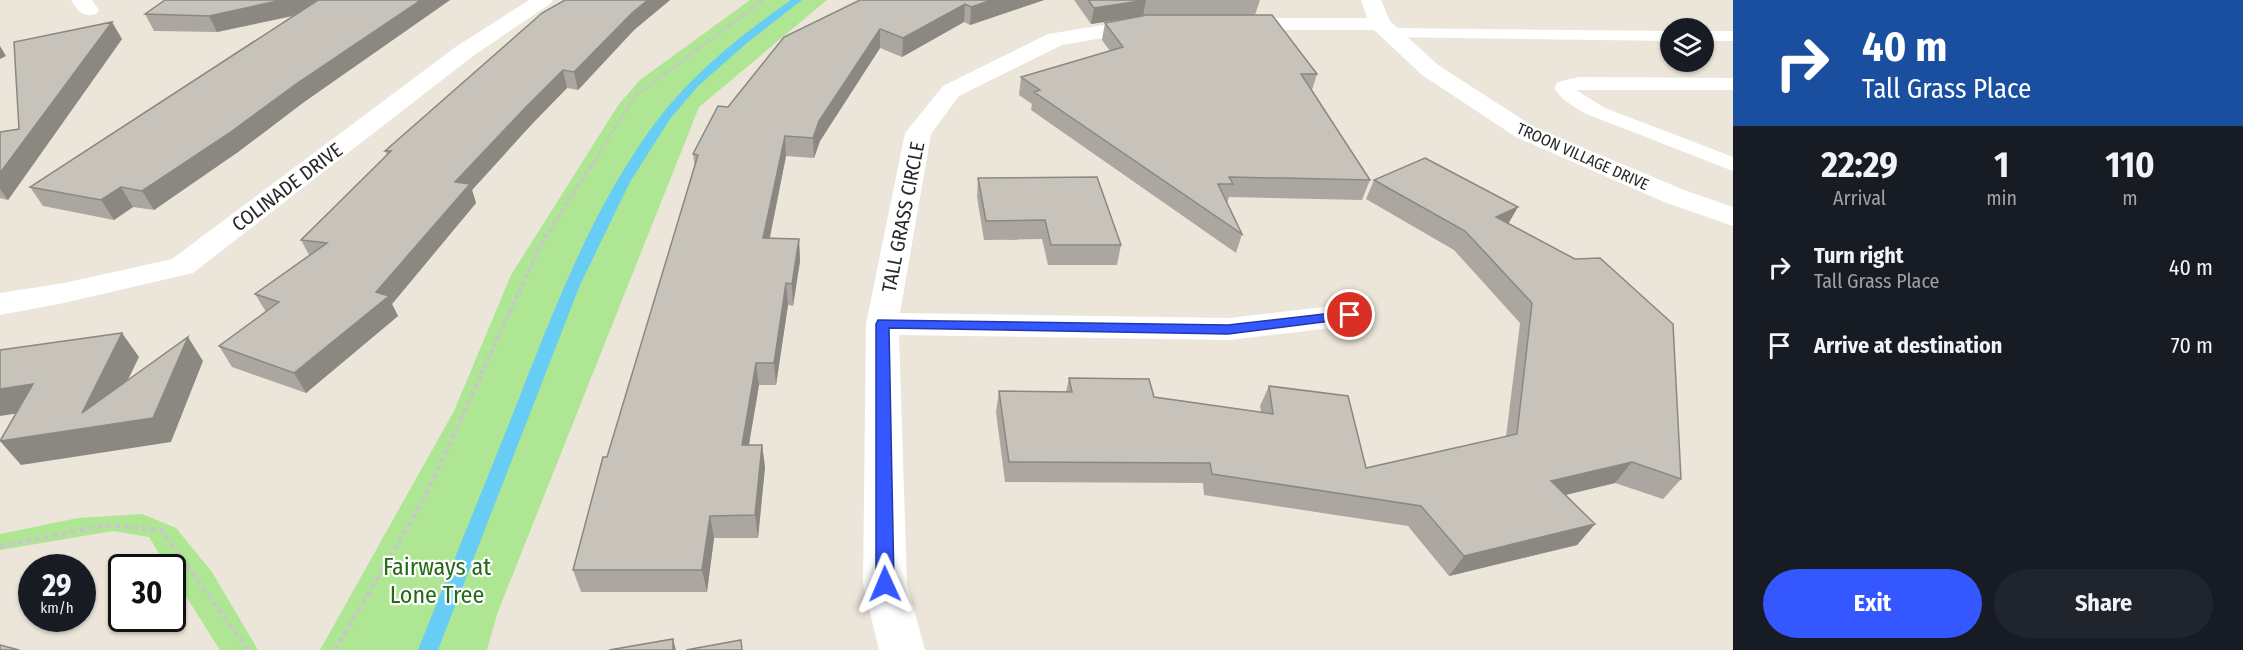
<!DOCTYPE html>
<html lang="en">
<head>
<meta charset="utf-8">
<style>
  :root { --surface:#171b24; --page:#20242c; --text:#f1f3f6; --muted:#9ea1a6; --accent:#3457ff }
  body { margin:0; font-family:"Fira Sans Condensed",sans-serif; background:var(--page); color:var(--text); height:100vh; display:flex; flex-direction:column; font-size:22px; white-space:nowrap }
  * { box-sizing:border-box; margin:0 }
  p { font-size:20px; color:var(--muted) }
  .icon { flex:none; width:33px; height:33px; fill:none; stroke:currentColor; stroke-width:2; stroke-linecap:round; stroke-linejoin:round }
  .map { position:relative; flex:1; overflow:hidden }
  .side { display:flex; flex-direction:column; background:var(--surface); width:510px }
  .side>* { flex:none }
  .hud { background:#1a4fa0; color:#fff; overflow:hidden }
  .tools { position:absolute; left:1660px; top:18px; display:grid; gap:12px }
  .tools a { display:grid; place-items:center; width:54px; height:54px; border-radius:50%; background:var(--surface); box-shadow:0 2px 4px #0004; font-size:30px }
  .speed { position:absolute; left:18px; top:554px; display:flex; gap:12px; font-size:30px; font-weight:700; text-align:center }
  .speed>* { display:grid; place-content:center; width:78px; height:78px; border-radius:50%; background:var(--surface); box-shadow:0 2px 4px #0004; line-height:1 }
  .speed small { font-size:15px; font-weight:400 }
  .speed .limit { border:3px solid #111; border-radius:9px; background:#fff; color:#111 }
  .pin { position:absolute; display:grid; place-items:center; width:51px; height:51px; color:#fff; margin:-26px; border:3px solid #fff; border-radius:50%; box-shadow:0 2px 6px #0007 }
  .me { position:absolute; width:66px; margin:-33px; rotate:359deg; stroke-linejoin:round; filter:drop-shadow(0 0 4px #0008) }
  .turn { display:flex; align-items:center; gap:21px; height:126px; padding:0 30px; font-size:27px }
  .turn .icon { width:78px; height:78px; stroke-width:2.5 }
  .turn b { display:block; font-size:42px; line-height:51px }
  .eta { display:flex; justify-content:space-evenly; align-items:center; height:102px; text-align:center }
  .eta b { font-size:36px; font-weight:700; line-height:42px }
  .action { display:flex; gap:12px; margin-top:auto; padding:12px 30px }
  .action a { flex:1; height:69px; border-radius:36px; background:var(--accent); color:#fff; font-size:24px; font-weight:700; line-height:69px; text-align:center }
  .action a+a { background:var(--page); color:var(--text) }
  ul { padding:0; list-style:none }
  li { display:flex; align-items:center; gap:18px; height:78px; padding:0 30px }
  li div { flex:1 }
  li b { display:block; font-size:22px }
  li em { font-style:normal }
  main { display:flex; flex:1; min-height:0 }
  .map>svg:first-child { display:block }
  .green { fill:#aee693 }
  .lines { fill:none; stroke-linecap:round; stroke-linejoin:round }
  .stream { fill:#67cdf4; fill-rule:evenodd }
  .path-far2 { stroke:#c7c7c7; stroke-width:3; stroke-dasharray:3 2; stroke-linecap:butt }
  .path-far1 { stroke:#c7c7c7; stroke-width:4; stroke-dasharray:4.5 3; stroke-linecap:butt }
  .path { stroke:#c7c7c7; stroke-width:4.5; stroke-dasharray:5 4; stroke-linecap:butt }
  .lane { fill:#fff; fill-rule:evenodd }
  .street { fill:#fff; fill-rule:evenodd }
  .wall { fill:#aba7a0 }
  .shaded-wall { fill:#8b8882 }
  .building { fill:#c7c2ba; stroke:#8b8882; stroke-width:1.5 }
  .route { fill:#3457ff; stroke:#2239a6; stroke-width:1.5 }
  .labels { text-anchor:middle; stroke-width:4.5; stroke-linejoin:round; paint-order:stroke }
  .far-street-label { font-size:16px; fill:#292929; stroke:#fff }
  .street-label { font-size:20px; fill:#292929; stroke:#fff }
  .near-park-label { font-size:24px; fill:#266916; stroke:#fff }
</style>
</head>
<body>
<main>
<div class="map">
<svg width="1733" height="650" viewBox="0 0 1733 650">
  <rect width="100%" height="100%" fill="#ece5da"/>
  <path class="green" d="M750,0H827L699,107L497,614L487,650H320L454,411L511,275L619,104L640,80Z
    M142,514L176,528L212,572L258,650H220L173,576L172,567H167L149,537L113,531L0,550V534L78,518Z"/>
  <g class="lines">
    <path class="stream" d="M791,0H802L748,42L698,86L670,119L630,182L580,285L438,650H418C451,567 485,484 518,401C557,302 596,199 662,114C698,69 744,33 791,0Z"/>
    <path class="path-far2" d="M593,163L635,96L763,0"/>
    <path class="path-far1" d="M481,374L541,244L594,161"/>
    <path class="path" d="M0,546L106,525L161,530L248,650
      M335,650L425,497L482,373"/>
    <path class="lane" d="M1390,28L1671,31V41L1384,37L1381,33L1384,29Z
      M1704,31H1733V41H1704Z
      M1579,77L1733,78V90H1576L1605,108L1733,157V171L1584,113L1564,100L1555,90V86L1558,82Z"/>
    <path class="street" d="M71,0H92L99,10L96,14C83,18 78,11 71,0Z
      M529,0H553L550,4L473,56L193,273L64,303L0,315V293L64,283L172,259L457,46Z
      M1361,0H1381L1390,21L1438,65L1534,127L1684,190L1733,207V226L1664,202L1516,137L1422,75L1374,30H1234L1226,29L1223,24L1226,19L1234,18H1367Z
      M1147,18L1155,19L1158,24L1155,29L1062,45L959,96L931,134L900,313L1229,318L1349,304L1361,307L1365,315L1361,323L1349,326L1229,340L899,335L907,584L925,650H879L863,584L866,324L905,133L943,86L1048,34Z"/>
  </g>
  <path class="wall" d="M450,0L304,102L238,152L154,210L133,207L114,220L43,206L30,187L294,16L217,32L154,31L145,14Z
    M565,0H670L634,30L578,90L567,88L531,125L472,190L476,203L392,304L398,316L306,393L232,367L219,346L266,312L255,294L309,255L301,240L387,155L385,151Z
    M860,0H1044L970,25L964,22L902,57L880,48L820,141L814,158L786,156L770,238L799,239L800,261L793,306L788,305L776,385H759L749,445H762L765,467L758,538H714L707,592H581L573,570L695,167L693,154L728,107Z
    M1074,0H1260L1255,15L1317,74L1312,90L1370,180L1362,200L1229,197L1227,203L1242,234L1236,253L1031,110L1032,104L1019,95L1021,77L1110,51L1102,40L1105,23L1143,16L1091,24Z
    M122,39L8,200L0,198V132L19,129Z
    M978,178L1121,245L1117,265H1048L1042,239L984,240L977,197Z
    M1374,180L1508,223L1681,479L1663,499L1615,483L1565,495L1595,524L1577,545L1449,576L1408,526L1204,495L1203,483L1005,482L996,412L999,391L1066,392L1069,378L1154,397L1261,412L1260,406L1269,386L1366,468L1506,437L1520,323L1454,250L1366,199Z"/>
  <path class="shaded-wall" d="M282,0H339L341,5L217,32L209,16Z
    M421,0H450L304,102L238,152L154,210L142,191L296,84Z
    M648,0H670L634,30L578,90L574,72L632,13Z
    M992,0H1044L970,25L971,7Z
    M1146,0L1143,16L1091,24L1094,8Z
    M965,4L964,22L902,57L903,38Z
    M112,22L122,39L8,200L0,189V173Z
    M880,29V48L820,141L814,158L813,138L819,121Z
    M0,46L6,56L0,59Z
    M563,70L567,88L531,125L472,190L476,203L392,304L398,316L306,393L294,373L376,292L455,182L526,107Z
    M785,136L786,156L765,260L763,238Z
    M121,187L133,207L114,220L101,200Z
    M1518,207L1507,226L1496,217Z
    M799,239L800,261L793,306L792,284Z
    M786,283L788,305L776,385L774,363Z
    M122,333L139,357L106,425L188,337L203,361L171,442L21,465L0,441L82,413Z
    M756,363L759,385L745,467L742,445Z
    M33,384L53,408L0,416V389Z
    M762,445L765,467L758,538L755,515Z
    M1632,462L1615,483L1536,502L1551,481Z
    M710,516L714,538L707,592L702,570Z
    M1595,524L1577,545L1449,576L1464,556Z
    M673,639L676,650H673Z"/>
  <path class="building" d="M165,0H282L209,16L145,14Z
    M318,0H421L296,84L228,134L142,191L121,187L101,200L30,187Z
    M565,0H648L632,13L574,72L563,70L526,107L455,182L470,184L376,292L389,296L294,373L219,346L279,302L255,294L327,243L301,240L391,151H385L542,13Z
    M860,0H992L971,7L965,4L903,38L880,29L819,121L813,138L785,136L763,238L799,239L792,284L786,283L774,363H756L742,445H762L755,515L710,516L702,570H573L603,457H607L698,155L693,154L718,106L728,107L784,37Z
    M1088,0H1146L1094,8Z
    M1147,15H1272L1317,74H1301L1370,180L1229,177L1233,184H1218L1242,234L1034,92L1040,90L1021,77L1123,47L1105,23Z
    M112,22L0,173V132L19,129L14,42Z
    M1425,158L1518,207L1496,217L1575,259L1600,258L1673,324L1681,479L1632,462L1551,481L1595,524L1464,556L1421,506L1212,474L1210,463L1009,462L999,391L1072,392L1069,378L1149,379L1154,397L1273,414L1269,386L1348,396L1366,468L1517,434L1532,303L1465,231L1374,180Z
    M1097,177L1121,245H1051L1045,220L986,221L978,178Z
    M122,333L82,413L188,337L153,418L0,441L33,384L0,389V350Z
    M673,639V650H609Z
    M741,640L742,650H686Z
    M0,645L19,650H0Z"/>
  <path class="route" d="M1350,311L1354,312L1356,315L1354,318L1228,334L889,328L894,584L892,590L885,592L879,590L876,584V324L878,320L1228,325Z"/>
  <g class="labels">
    <g class="far-street-label">
      <text transform="translate(1583 156) rotate(24)" y="6">TROON VILLAGE DRIVE</text>
    </g>
    <g class="street-label">
      <text transform="translate(287 187) rotate(-37)" y="7">COLINADE DRIVE</text>
      <text transform="translate(903 217) rotate(-79)" y="7">TALL GRASS CIRCLE</text>
    </g>
    <g class="near-park-label">
      <text x="437" y="575">Fairways at<tspan x="437" dy="28">Lone Tree</tspan></text>
    </g>
  </g>
</svg>
<div class="tools">
<a><svg class="icon" aria-label="layers" viewBox="0 0 24 24"><path d="M12 4l9 5-9 5-9-5zM3 14l9 5 9-5"/></svg></a>
</div>
<div class="speed"><div>29<small>km/h</small></div><div class="limit">30</div></div>
<div class="pin" style="left:1350px;top:315px;background:#d93025"><svg class="icon" aria-label="arrive" viewBox="0 0 24 24"><path d="M6 21V4h12l-3 4 3 4H6"/></svg></div>
<svg class="me" style="left:885px;top:584px" viewBox="-20 -20 40 40"><path d="M0-17L14 15 0 8-14 15z" fill="#3457ff" stroke="#fff" stroke-width="4"/></svg>
</div>
<section class="side">
<div class="hud">
<div class="turn"><svg class="icon" aria-label="right" viewBox="0 0 24 24"><path d="M7 20v-9h11M14 6l5 5-5 5"/></svg><div><b>40 m</b>Tall Grass Place</div></div>
</div>
<div class="eta">
<div><b>22:29</b><p>Arrival</p></div>
<div><b>1</b><p>min</p></div>
<div><b>110</b><p>m</p></div>
</div>
<ul>
<li><svg class="icon" aria-label="right" viewBox="0 0 24 24"><path d="M7 20v-9h11M14 6l5 5-5 5"/></svg><div><b>Turn right</b><p>Tall Grass Place</p></div><em>40 m</em></li>
<li><svg class="icon" aria-label="arrive" viewBox="0 0 24 24"><path d="M6 21V4h12l-3 4 3 4H6"/></svg><div><b>Arrive at destination</b></div><em>70 m</em></li>
</ul>
<div class="action"><a>Exit</a><a>Share</a></div>
</section>
</main>
</body>
</html>
